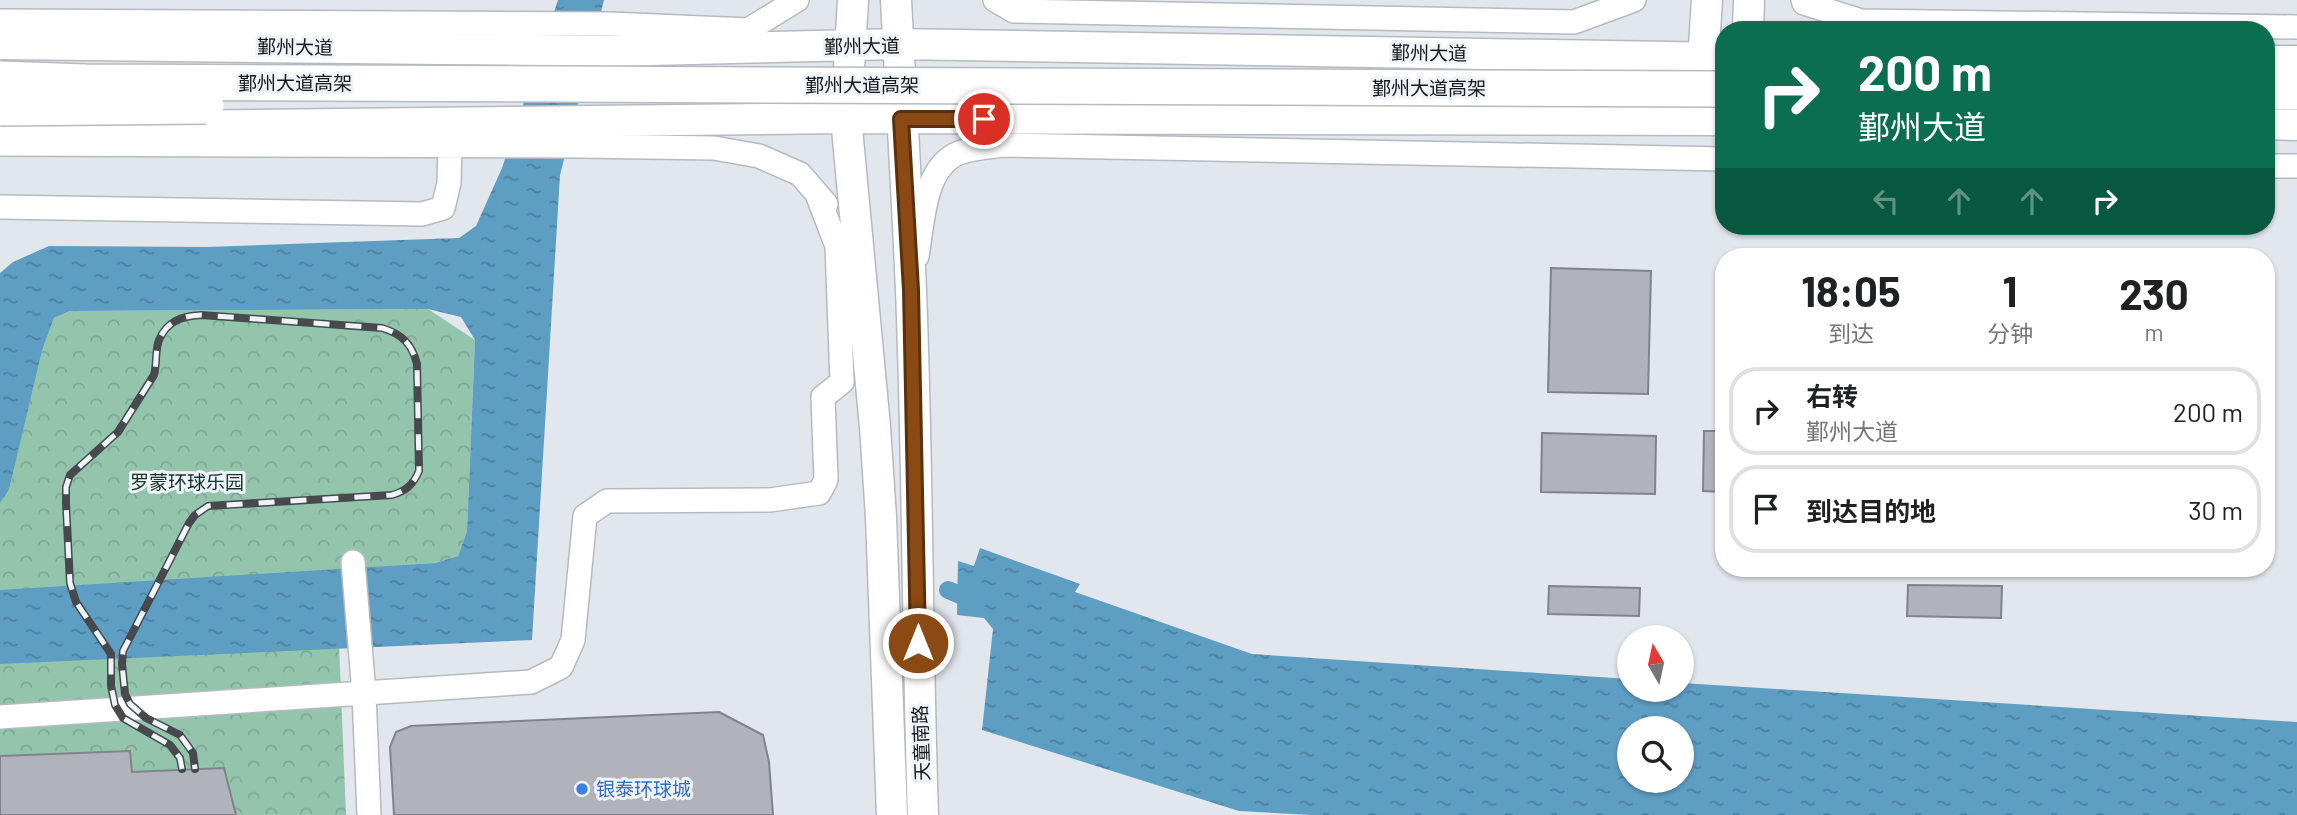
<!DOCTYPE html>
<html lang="zh">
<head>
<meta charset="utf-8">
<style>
  :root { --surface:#fff; --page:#f6f6f6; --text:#202124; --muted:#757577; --line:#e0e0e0 }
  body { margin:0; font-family:Barlow,"Noto Sans SC",sans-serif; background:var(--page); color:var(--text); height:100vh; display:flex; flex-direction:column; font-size:26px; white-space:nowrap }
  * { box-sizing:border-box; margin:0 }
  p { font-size:23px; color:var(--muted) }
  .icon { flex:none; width:38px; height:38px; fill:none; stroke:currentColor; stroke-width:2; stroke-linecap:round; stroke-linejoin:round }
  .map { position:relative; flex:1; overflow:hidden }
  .side { position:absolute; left:1715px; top:248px; width:560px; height:329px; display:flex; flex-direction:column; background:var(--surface); border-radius:28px; box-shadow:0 2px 5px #0004 }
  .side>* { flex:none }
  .top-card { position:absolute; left:1715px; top:21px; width:560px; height:214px; border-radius:28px; box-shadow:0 2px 5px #0004; background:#0b6e4f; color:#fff; overflow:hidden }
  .needle { width:46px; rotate:351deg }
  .tools { position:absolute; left:1617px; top:625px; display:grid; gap:14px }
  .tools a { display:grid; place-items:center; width:77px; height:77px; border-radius:50%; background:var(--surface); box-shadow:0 2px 5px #0004; font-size:35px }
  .pin { position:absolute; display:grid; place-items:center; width:60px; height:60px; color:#fff; margin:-30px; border:4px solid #fff; border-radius:50%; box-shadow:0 2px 7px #0007 }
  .me { position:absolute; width:77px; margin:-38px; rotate:0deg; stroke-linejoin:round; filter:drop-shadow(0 0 5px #0008) }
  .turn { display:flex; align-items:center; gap:24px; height:147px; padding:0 28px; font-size:32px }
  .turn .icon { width:91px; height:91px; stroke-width:2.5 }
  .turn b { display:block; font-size:49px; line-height:60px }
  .lanes { display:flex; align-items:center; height:66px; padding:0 28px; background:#0003; justify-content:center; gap:35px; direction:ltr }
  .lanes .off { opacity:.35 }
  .eta { display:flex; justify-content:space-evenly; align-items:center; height:119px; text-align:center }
  .eta b { font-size:42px; font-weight:700; line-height:49px }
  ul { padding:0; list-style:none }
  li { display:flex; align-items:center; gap:21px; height:88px; margin:0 14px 10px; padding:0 14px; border:4px solid var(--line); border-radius:28px }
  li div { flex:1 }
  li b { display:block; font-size:26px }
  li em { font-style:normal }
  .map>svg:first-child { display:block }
  .park { fill:url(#park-crowns) }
  .water { fill:url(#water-ripples); fill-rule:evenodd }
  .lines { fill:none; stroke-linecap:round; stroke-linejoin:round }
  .canal { stroke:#5e9ec3; stroke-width:18 }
  .building { fill:#b0b4ba; stroke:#808489; stroke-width:2 }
  .minor-casing { stroke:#b6bac0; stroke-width:26 }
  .major-casing { stroke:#b6bac0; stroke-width:33 }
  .highway-casing { stroke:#b6bac0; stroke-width:38 }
  .minor { stroke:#fff; stroke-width:23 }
  .major { stroke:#fff; stroke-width:30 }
  .highway { stroke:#fff; stroke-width:35 }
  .rail-casing { stroke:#47494c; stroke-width:8 }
  .rail { stroke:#eff4fa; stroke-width:5; stroke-dasharray:16; stroke-linecap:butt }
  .highway-bridge-casing { stroke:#b6bac0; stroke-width:38; stroke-linecap:butt }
  .highway-bridge { stroke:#fff; stroke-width:35 }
  .route-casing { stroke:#5a300d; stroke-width:18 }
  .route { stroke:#8b4a14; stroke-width:12 }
  .shop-dot { fill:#3f7fe0; stroke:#eff4fa; stroke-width:2.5 }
  .labels { text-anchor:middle; stroke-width:6; stroke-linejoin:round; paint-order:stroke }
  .street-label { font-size:19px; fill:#151618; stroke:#eff4fa }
  .park-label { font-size:19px; fill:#133426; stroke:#eff4fa }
  .shop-label { font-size:19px; fill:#366cbe; stroke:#eff4fa; text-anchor:start }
</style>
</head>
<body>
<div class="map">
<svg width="2297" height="815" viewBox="0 0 2297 815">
  <defs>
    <pattern id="park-crowns" width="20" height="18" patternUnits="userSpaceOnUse" patternTransform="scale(1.75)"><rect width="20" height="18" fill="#93c5ad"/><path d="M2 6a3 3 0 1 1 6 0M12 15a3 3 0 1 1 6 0" fill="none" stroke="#7ea894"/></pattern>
    <pattern id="water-ripples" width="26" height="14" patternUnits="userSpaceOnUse" patternTransform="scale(1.75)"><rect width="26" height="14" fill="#5e9ec3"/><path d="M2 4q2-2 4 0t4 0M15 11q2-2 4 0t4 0" fill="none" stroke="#4c809d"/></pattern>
  </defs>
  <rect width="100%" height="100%" fill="#e2e6ed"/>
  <path class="park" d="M428,309L475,340L467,531L458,556L435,563L336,570L346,815H0V503L9,490L41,350L54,318L70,311Z"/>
  <path class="water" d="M558,0H604L560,175L532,640L0,664V590L435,563L458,556L467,531L475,340L461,317L428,309L70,311L54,318L42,350L9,490L0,503V273L13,262L49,246L207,247L459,238L476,226L502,168Z
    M980,548L1080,584L1075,592L1252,654L1629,679V690H1682V683L2297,722V815H1311L1239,811L982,730L993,629L984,618L957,615L958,561L974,566ZM1629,728H1682V780H1629Z"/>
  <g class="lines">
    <path class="canal" d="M948,590L977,602"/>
  </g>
  <path class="building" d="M1551,268L1651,271L1648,394L1548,392Z
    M1704,431H1724V492L1703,491Z
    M1542,433L1656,436L1655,494L1541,492Z
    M1908,585L2002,586L2001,618L1907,616Z
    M1549,586L1640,588L1639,616L1548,614Z
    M719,712L763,735L769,762L773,815H394L390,747L396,732L411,726Z
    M130,751L132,772L224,768L236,815H0V756Z"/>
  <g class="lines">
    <g class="minor-casing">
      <path id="minor" d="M995,0L1014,11L1574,22L1634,0
        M1803,0L1804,3L1861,21L2297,27
        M0,21L610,24L748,30L797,0
        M0,144L580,146L714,148L759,156L800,174L826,204
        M2266,166H2297
        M0,207L422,214L443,208L449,183L450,146
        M917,256C923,224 923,167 959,153C972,148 989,147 1003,145L1724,159
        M353,562L364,693L369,815
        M0,717L531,682L561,667L573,640L585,516L607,501L770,500L819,493L826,480L823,397L842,382L837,246L817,194"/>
    </g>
    <g class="major-casing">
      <path id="major" d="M853,0L846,118L875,427L881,517L892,815
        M896,0C901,97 907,194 911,291C918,466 917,640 923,815
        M1748,30L1749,0
        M0,44L610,51L898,44L1724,58
        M2266,61H2297
        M1702,76L1707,0
        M2266,124L2297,125
        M0,128L846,118L1724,120"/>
    </g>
    <g class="highway-casing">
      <path id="highway" d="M2266,91L2297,92"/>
    </g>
    <use href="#minor" class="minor"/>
    <use href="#major" class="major"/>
    <use href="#highway" class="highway"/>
    <g class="rail-casing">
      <path id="rail" d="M182,769L180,758L170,745L123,718L115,705L111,686V654L76,602L70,583L66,503V487L70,475L118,432L154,375C157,364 155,350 159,340C167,321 182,316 201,315L382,328C402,334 412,344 417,364L419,471C413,485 406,491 392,495L208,506L195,515L189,523L123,651L122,664L125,694L130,704L146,718L180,735L193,753L195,769"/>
    </g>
    <use href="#rail" class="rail"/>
    <g class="highway-bridge-casing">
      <path id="highway-bridge" d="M0,79L86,82L1724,89
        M0,108L206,106"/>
    </g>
    <use href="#highway-bridge" class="highway-bridge"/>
  </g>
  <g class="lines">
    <g class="route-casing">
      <path id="route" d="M918,643L911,290L901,119H984"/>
    </g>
    <use href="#route" class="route"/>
  </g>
  <circle class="shop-dot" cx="582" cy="789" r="7"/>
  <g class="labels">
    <g class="street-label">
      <text transform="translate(862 46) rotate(-1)" y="7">鄞州大道</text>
      <text transform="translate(295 47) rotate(1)" y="7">鄞州大道</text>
      <text transform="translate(1429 53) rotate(1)" y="7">鄞州大道</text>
      <text x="295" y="90">鄞州大道高架</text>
      <text x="862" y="92">鄞州大道高架</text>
      <text x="1429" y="95">鄞州大道高架</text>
      <text transform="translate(921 743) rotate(-92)" y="7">天童南路</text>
    </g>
    <g class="park-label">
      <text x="187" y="489">罗蒙环球乐园</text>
    </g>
    <g class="shop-label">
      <text x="596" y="796">银泰环球城</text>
    </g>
  </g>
</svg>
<div class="tools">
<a><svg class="needle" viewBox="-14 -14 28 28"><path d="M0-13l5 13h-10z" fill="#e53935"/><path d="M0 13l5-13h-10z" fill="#757577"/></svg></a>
<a><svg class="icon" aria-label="search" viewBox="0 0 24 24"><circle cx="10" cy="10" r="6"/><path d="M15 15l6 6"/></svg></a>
</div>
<div class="pin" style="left:984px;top:119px;background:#d93025"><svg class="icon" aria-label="arrive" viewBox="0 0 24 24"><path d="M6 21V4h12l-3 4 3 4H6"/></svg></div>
<svg class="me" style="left:918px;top:643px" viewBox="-20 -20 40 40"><circle r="17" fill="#8b4a14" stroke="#fff" stroke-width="3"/><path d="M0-11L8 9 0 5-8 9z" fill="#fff"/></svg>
<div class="top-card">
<div class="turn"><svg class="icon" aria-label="right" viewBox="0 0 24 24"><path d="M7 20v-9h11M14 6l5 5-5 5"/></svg><div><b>200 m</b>鄞州大道</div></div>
<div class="lanes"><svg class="icon off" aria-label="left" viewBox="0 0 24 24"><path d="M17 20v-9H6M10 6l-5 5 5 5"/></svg><svg class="icon off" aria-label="ahead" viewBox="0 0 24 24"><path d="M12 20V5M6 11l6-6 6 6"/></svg><svg class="icon off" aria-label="ahead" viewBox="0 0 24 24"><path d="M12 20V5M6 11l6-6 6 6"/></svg><svg class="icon" aria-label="right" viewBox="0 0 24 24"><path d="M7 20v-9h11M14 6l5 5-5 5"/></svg></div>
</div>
<section class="side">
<div class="eta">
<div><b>18:05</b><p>到达</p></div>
<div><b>1</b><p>分钟</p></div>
<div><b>230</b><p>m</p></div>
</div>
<ul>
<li><svg class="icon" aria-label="right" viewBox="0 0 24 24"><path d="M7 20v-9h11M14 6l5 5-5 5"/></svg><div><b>右转</b><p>鄞州大道</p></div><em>200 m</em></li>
<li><svg class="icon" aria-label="arrive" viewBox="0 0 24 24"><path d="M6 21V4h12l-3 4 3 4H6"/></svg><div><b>到达目的地</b></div><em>30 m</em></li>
</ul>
</section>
</div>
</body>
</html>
